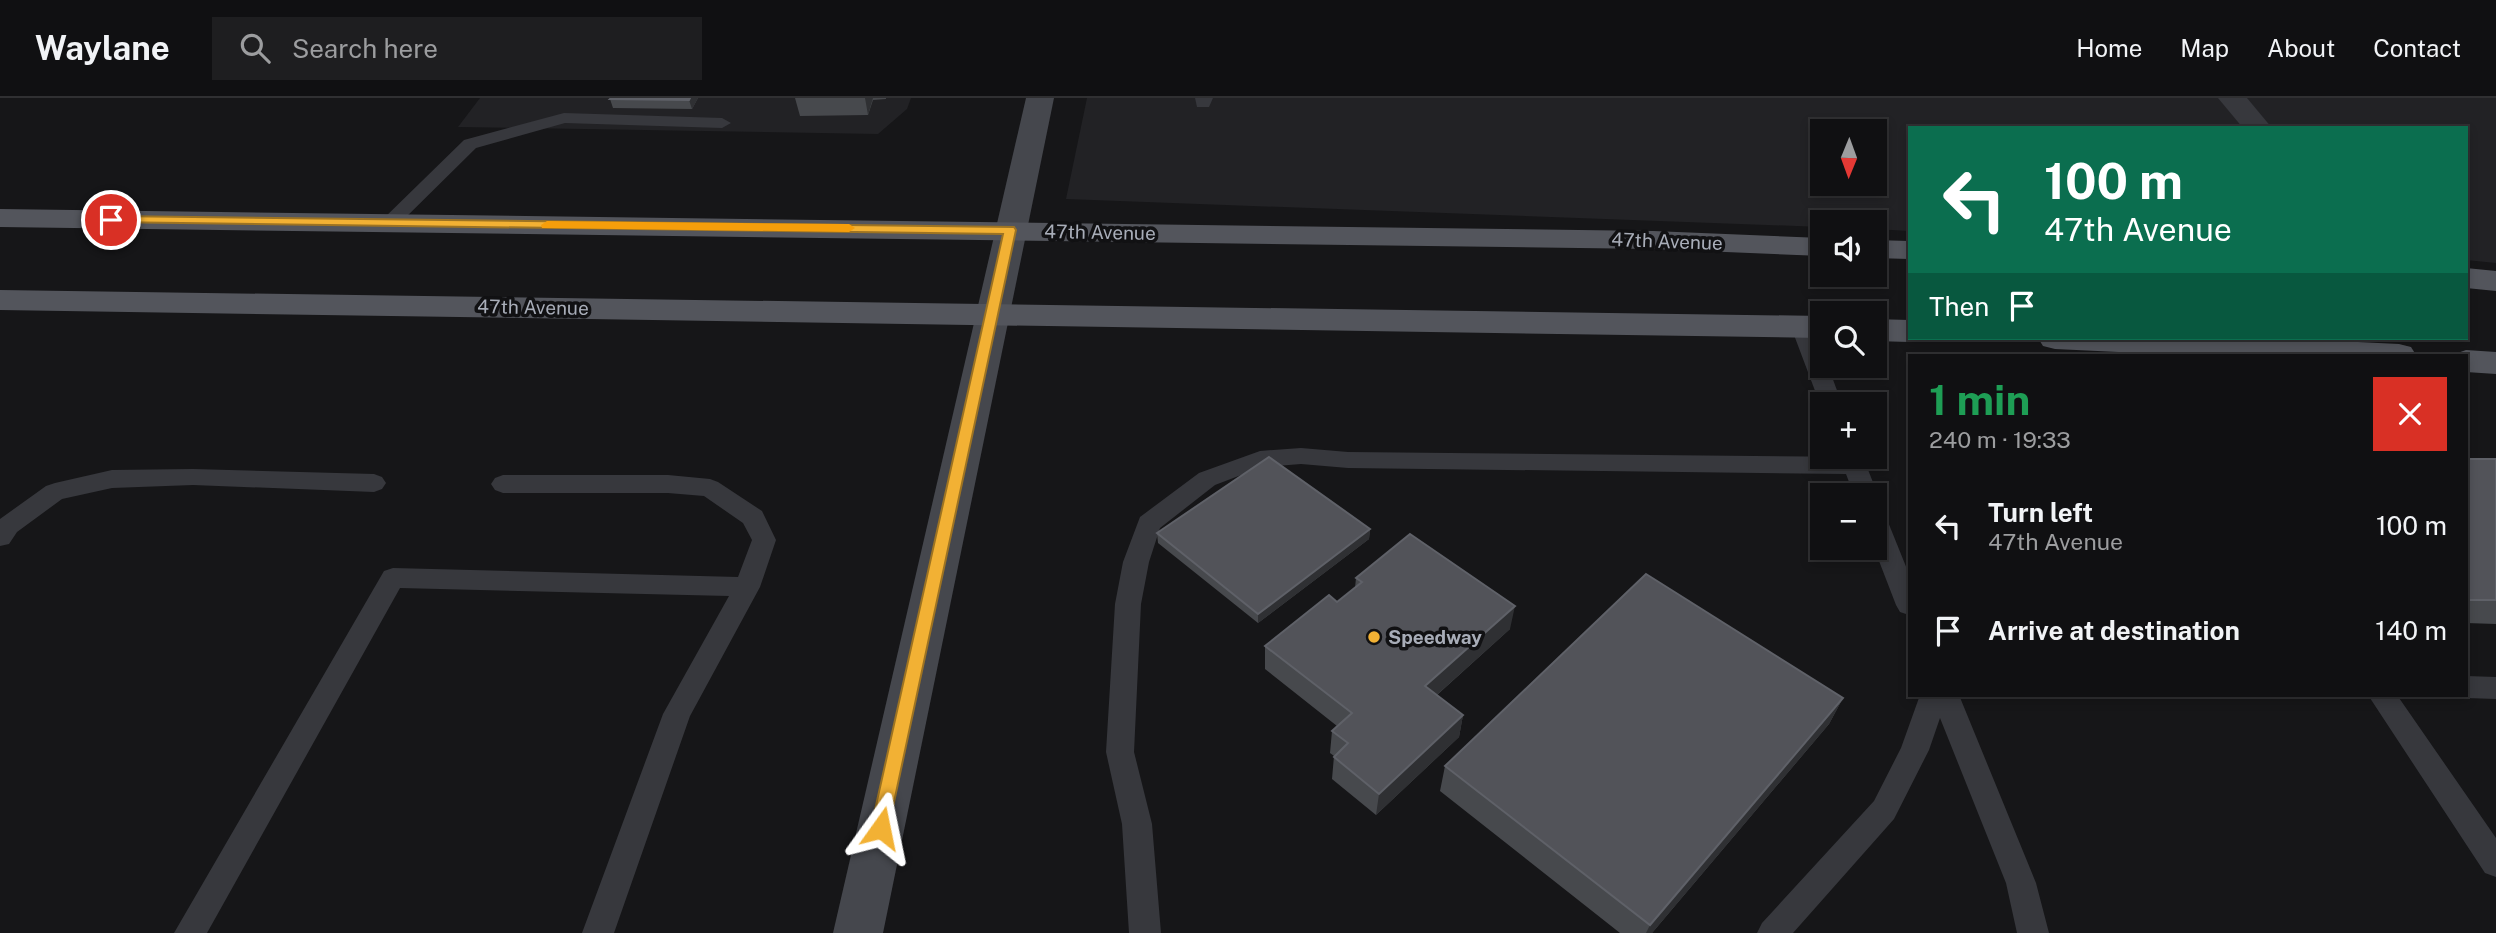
<!DOCTYPE html>
<html lang="en">
<head>
<meta charset="utf-8">
<style>
  :root { --surface:#101012; --page:#1e1e20; --text:#f1f3f6; --muted:#9c9d9f; --line:#303032 }
  body { margin:0; font-family:"Public Sans",sans-serif; background:var(--page); color:var(--text); height:100vh; display:flex; flex-direction:column; font-size:26px; white-space:nowrap }
  * { box-sizing:border-box; margin:0 }
  p { font-size:23px; color:var(--muted) }
  .icon { flex:none; width:38px; height:38px; fill:none; stroke:currentColor; stroke-width:2; stroke-linecap:round; stroke-linejoin:round }
  .map { position:relative; flex:1; overflow:hidden }
  .drawer { position:absolute; left:1908px; top:256px; width:560px; height:343px; display:flex; flex-direction:column; background:var(--surface); border-radius:0px; box-shadow:0 4px 10px #0003,0 0 0 2px var(--line) }
  .drawer>* { flex:none }
  .top-card { position:absolute; left:1908px; top:28px; width:560px; height:214px; border-radius:0px; box-shadow:0 4px 10px #0003,0 0 0 2px var(--line); background:#0b6e4f; color:#fff; overflow:hidden }
  .needle { width:46px; rotate:181deg }
  .buttons { position:absolute; left:1810px; top:21px; display:grid; gap:14px }
  .buttons a { display:grid; place-items:center; width:77px; height:77px; border-radius:0px; background:var(--surface); box-shadow:0 4px 10px #0003,0 0 0 2px var(--line); font-size:35px }
  .pin { position:absolute; display:grid; place-items:center; width:60px; height:60px; color:#fff; margin:-30px; border:4px solid #fff; border-radius:50%; box-shadow:0 2px 7px #0007 }
  .me { position:absolute; width:77px; margin:-38px; rotate:12deg; stroke-linejoin:round; filter:drop-shadow(0 0 5px #0008) }
  .turn { display:flex; align-items:center; gap:24px; height:147px; padding:0 21px; font-size:32px }
  .turn .icon { width:91px; height:91px; stroke-width:2.5 }
  .turn b { display:block; font-size:49px; line-height:60px }
  .then { display:flex; align-items:center; height:66px; padding:0 21px; background:#0003; gap:14px; font-size:26px }
  .round { display:grid; place-items:center; flex:none; width:74px; height:74px; border-radius:0px; background:var(--page) }
  .overview { display:flex; align-items:center; justify-content:space-between; height:119px; padding:0 21px }
  h1 { font-size:42px; font-weight:700; line-height:52px; color:#1e9e55 }
  ul { padding:0; list-style:none }
  li { display:flex; align-items:center; gap:21px; height:105px; padding:0 21px }
  li div { flex:1 }
  li b { display:block; font-size:26px }
  li em { font-style:normal }
  header { display:flex; align-items:center; gap:42px; box-sizing:border-box; height:98px; padding:0 35px; background:var(--surface); border-bottom:2px solid var(--line) }
  header strong { font-size:33px }
  nav { display:flex; gap:38px; margin-inline-start:auto; font-size:24px }
  .search { width:490px; height:63px; background:var(--page); display:flex; align-items:center; gap:18px; box-sizing:border-box; padding:0 24px; border-radius:0px; color:var(--muted); font-size:26px }
  .map>svg:first-child { display:block }
  .built { fill:#222225; fill-rule:evenodd }
  .lines { fill:none; stroke-linecap:round; stroke-linejoin:round }
  .service { fill:#37383d; fill-rule:evenodd }
  .minor { fill:#37383d; fill-rule:evenodd }
  .secondary { fill:#45474d; fill-rule:evenodd }
  .primary { fill:#53555c; fill-rule:evenodd }
  .wall { fill:#47494d }
  .shaded-wall { fill:#2f3033 }
  .building { fill:#525359; stroke:#5f6168; stroke-width:2 }
  .route { fill:#f2b134; stroke:#9d7322; stroke-width:2 }
  .slow { fill:#f59e0b }
  .poi-dot { fill:#f2b134; stroke:#111113; stroke-width:2.5 }
  .labels { text-anchor:middle; stroke-width:7; stroke-linejoin:round; paint-order:stroke }
  .street-label { font-size:19px; fill:#a8adb8; stroke:#111113 }
  .poi-label { font-size:19px; font-weight:bold; fill:#a8adb8; stroke:#111113; text-anchor:start }
</style>
</head>
<body>
<header>
<strong>Waylane</strong>
<div class="search"><svg class="icon" aria-label="search" viewBox="0 0 24 24"><circle cx="10" cy="10" r="6"/><path d="M15 15l6 6"/></svg>Search here</div>
<nav><a>Home</a><a>Map</a><a>About</a><a>Contact</a></nav>
</header>
<div class="map">
<svg width="2496" height="835" viewBox="0 0 2496 835">
  <rect width="100%" height="100%" fill="#161618"/>
  <path class="built" d="M480,0H911L907,11L878,36L458,29Z
    M1087,0H2496V165L2466,162V30H1909V133L1874,131V124H1822V129L1066,101ZM1822,33H1874V86H1822Z"/>
  <g class="lines">
    <path class="service" d="M1195,0H1213L1209,9H1197Z
      M564,15L722,20L731,25L722,30L565,25L476,50L396,129L389,131L379,125L464,42Z
      M1802,222L1810,224C1818,238 1822,252 1822,268H1828L1842,306H1822V309L1820,306L1791,229L1794,224Z
      M1301,350L1348,354L1863,359L1878,397L1874,403V397H1854L1846,376L1348,370L1301,366L1262,369L1215,387L1160,430L1149,464L1141,506L1134,654L1152,726L1161,835H1129L1122,726L1106,654L1115,506L1123,464L1140,419L1199,375L1260,353Z
      M193,371L374,376L382,379L386,385L382,391L374,394L193,387L112,390L62,401L17,434L9,446L0,448V421L46,388L55,385L112,372Z
      M503,377H668L710,381L718,384L762,413L776,442L760,489L690,618L614,835H582L663,616L729,498L400,490L207,835H174L384,473L393,470L738,479L752,442L743,425L704,398L668,395H503L495,392L491,386L495,380Z
      M1874,410L1883,413L1886,419L1909,476V517L1900,514L1896,507L1874,450Z
      M2466,578L2496,579V601L2466,600L2456,597H2466Z
      M1920,597H1959L2036,785L2049,835H2017L2006,785L1940,620L1929,652L1894,721L1793,835H1757L1762,825L1874,703L1901,650Z
      M2368,597H2397L2496,740V779L2485,775Z"/>
    <path class="minor" d="M2218,0H2247L2272,30H2243Z"/>
    <path class="secondary" d="M1026,0H1054L883,835H833Z"/>
    <path class="primary" d="M0,111L1653,133L1822,140V158L1653,151L0,129Z
      M1874,142L1909,143V161L1874,160Z
      M2466,170L2496,173V193L2466,190Z
      M0,192L1822,218V240L0,212Z
      M1874,221L1909,222V240H1921L1909,244L1874,243Z
      M2038,240H2274L2399,246L2411,249L2416,257H2182L2055,251L2043,248Z
      M2466,252L2496,254V276L2466,274V257H2452Z"/>
  </g>
  <path class="wall" d="M698,0L692,11L613,10L610,1Z
    M795,0H886V1L873,2L868,17L800,18Z
    M2466,361H2496V526L2466,525Z
    M1370,431L1369,441L1258,525L1158,445L1157,435Z
    M1356,480L1510,531L1437,597L1463,617L1459,639L1376,717L1332,681L1334,658L1330,655L1332,633L1337,628L1265,571V548L1337,504L1355,490Z
    M1843,600L1829,626L1652,835H1620L1440,693L1445,668Z"/>
  <path class="shaded-wall" d="M690,0H698L692,11L689,2Z
    M865,0H873L868,17Z
    M1370,431L1369,441L1258,525V516Z
    M1515,508L1510,531L1421,611L1425,588Z
    M1843,600L1829,626L1652,835H1646L1650,827Z
    M1463,617L1459,639L1376,717L1379,696Z"/>
  <path class="building" d="M611,0H690L689,2L610,1Z
    M1269,359L1370,431L1258,516L1157,435Z
    M2466,361H2496V502H2466Z
    M1410,436L1515,508L1425,588L1463,617L1379,696L1334,659L1348,645L1332,633L1352,615L1265,548L1329,497L1337,504L1362,484L1356,480Z
    M1646,476L1843,600L1650,827L1445,668Z"/>
  <path class="route" d="M111,118L1014,129L1016,132L887,737L881,739L874,737L871,730L1003,136L107,124L105,122Z"/>
  <path class="slow" d="M547,123L849,126L855,130L849,134L542,130L541,127Z"/>
  <circle class="poi-dot" cx="1374" cy="539" r="7"/>
  <g class="labels">
    <g class="street-label">
      <text transform="translate(1100 134) rotate(1)" y="7">47th Avenue</text>
      <text transform="translate(1667 143) rotate(2)" y="7">47th Avenue</text>
      <text transform="translate(533 209) rotate(1)" y="7">47th Avenue</text>
    </g>
    <g class="poi-label">
      <text x="1388" y="546">Speedway</text>
    </g>
  </g>
</svg>
<div class="buttons">
<a><svg class="needle" viewBox="-14 -14 28 28"><path d="M0-13l5 13h-10z" fill="#e53935"/><path d="M0 13l5-13h-10z" fill="#9c9d9f"/></svg></a>
<a><svg class="icon" aria-label="sound" viewBox="0 0 24 24"><path d="M4 9h4l5-4v14l-5-4H4zM17 9q2 3 0 6"/></svg></a>
<a><svg class="icon" aria-label="search" viewBox="0 0 24 24"><circle cx="10" cy="10" r="6"/><path d="M15 15l6 6"/></svg></a>
<a>+</a>
<a>−</a>
</div>
<div class="pin" style="left:111px;top:122px;background:#d93025"><svg class="icon" aria-label="arrive" viewBox="0 0 24 24"><path d="M6 21V4h12l-3 4 3 4H6"/></svg></div>
<svg class="me" style="left:881px;top:730px" viewBox="-20 -20 40 40"><path d="M0-17L14 15 0 8-14 15z" fill="#f2b134" stroke="#fff" stroke-width="4"/></svg>
<div class="top-card">
<div class="turn"><svg class="icon" aria-label="left" viewBox="0 0 24 24"><path d="M17 20v-9H6M10 6l-5 5 5 5"/></svg><div><b>100 m</b>47th Avenue</div></div>
<div class="then">Then<svg class="icon" aria-label="arrive" viewBox="0 0 24 24"><path d="M6 21V4h12l-3 4 3 4H6"/></svg></div>
</div>
<section class="drawer">
<div class="overview"><div><h1>1 min</h1><p>240 m · 19:33</p></div><a class="round" style="background:#d93025;color:#fff"><svg class="icon" aria-label="close" viewBox="0 0 24 24"><path d="M6 6l12 12M18 6L6 18"/></svg></a></div>
<ul>
<li><svg class="icon" aria-label="left" viewBox="0 0 24 24"><path d="M17 20v-9H6M10 6l-5 5 5 5"/></svg><div><b>Turn left</b><p>47th Avenue</p></div><em>100 m</em></li>
<li><svg class="icon" aria-label="arrive" viewBox="0 0 24 24"><path d="M6 21V4h12l-3 4 3 4H6"/></svg><div><b>Arrive at destination</b></div><em>140 m</em></li>
</ul>
</section>
</div>
</body>
</html>
